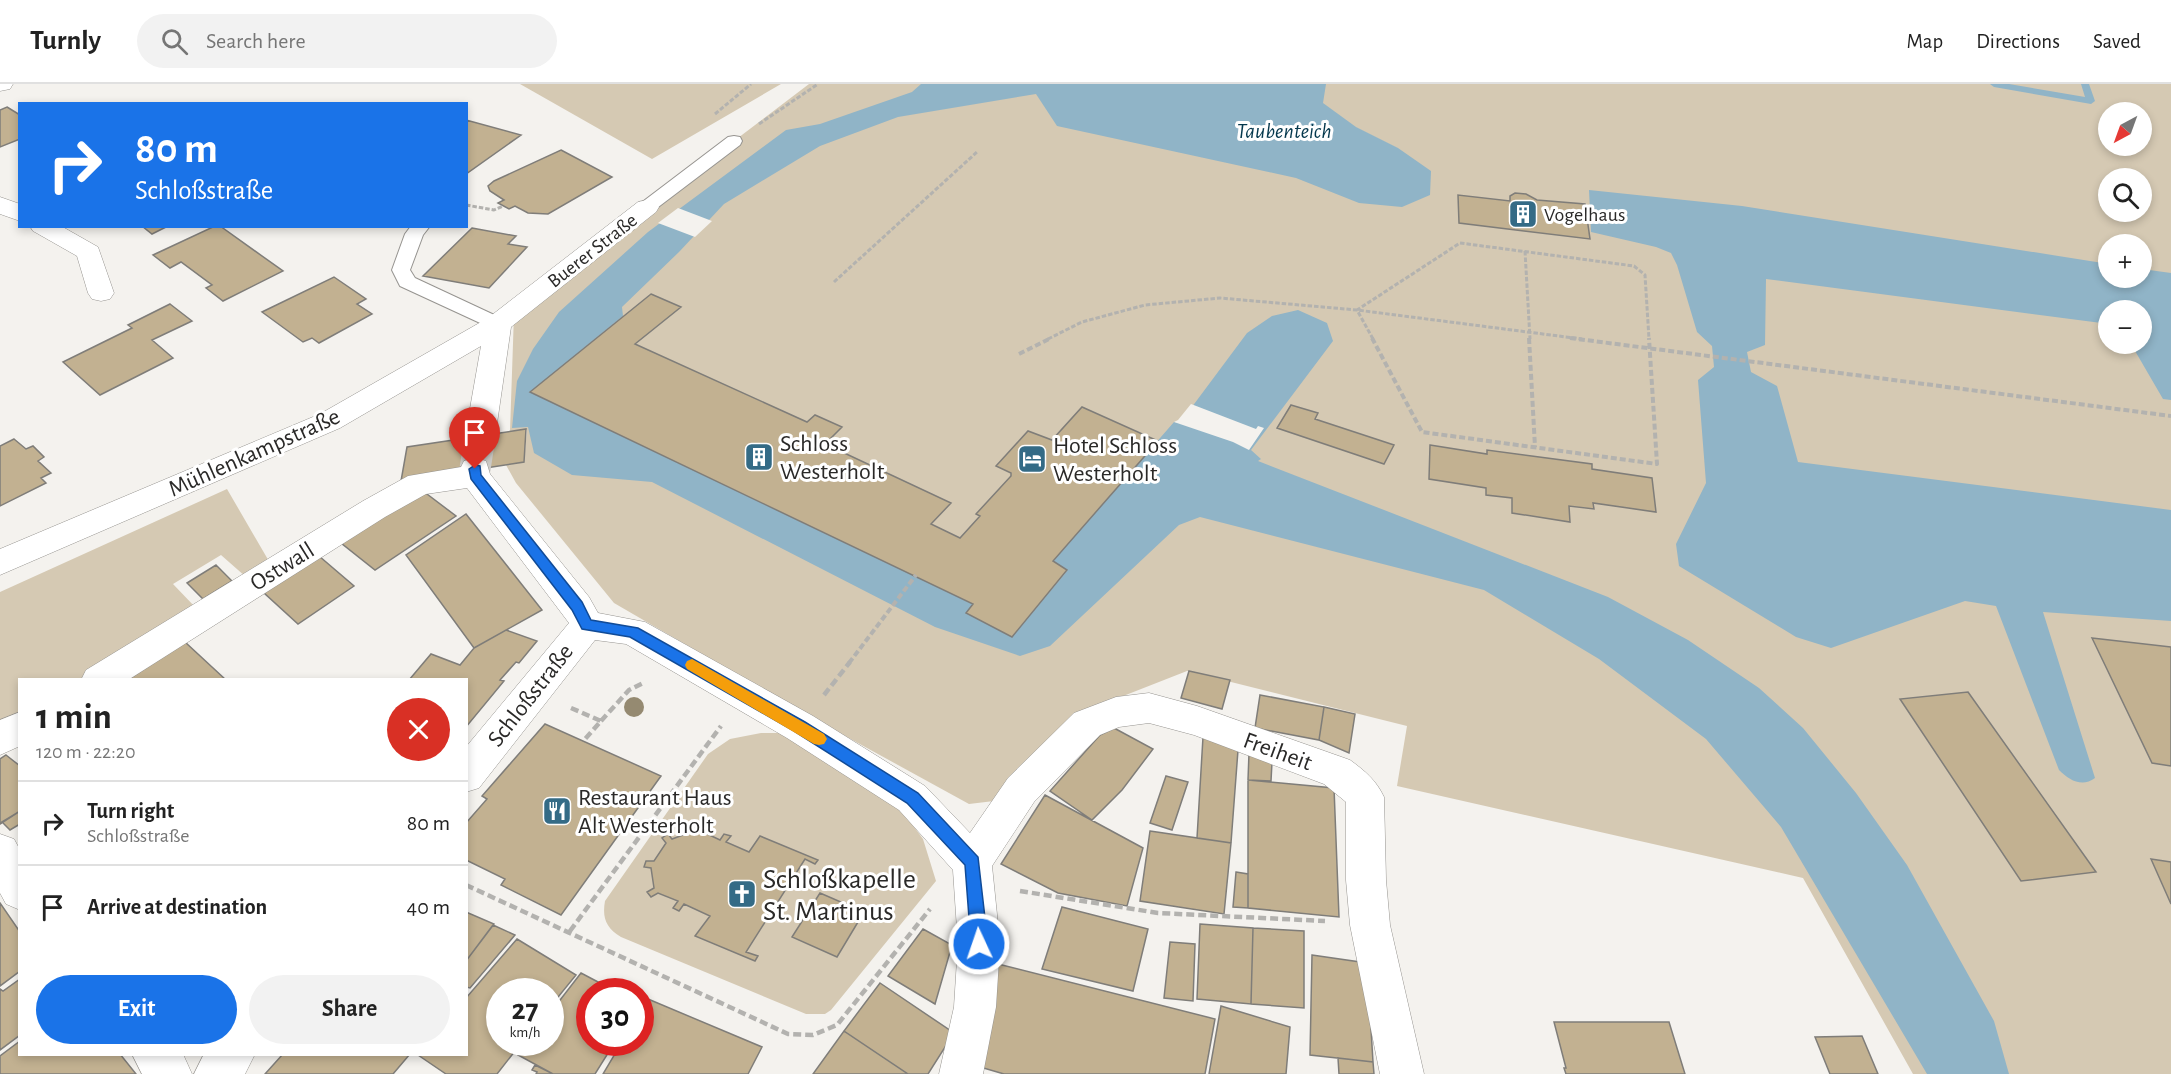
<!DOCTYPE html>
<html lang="en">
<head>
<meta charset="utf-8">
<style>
  :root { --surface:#fff; --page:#f2f2f2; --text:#222; --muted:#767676; --line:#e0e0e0; --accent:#1a73e8 }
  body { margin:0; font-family:"Alegreya Sans",sans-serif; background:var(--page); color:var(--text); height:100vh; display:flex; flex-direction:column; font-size:22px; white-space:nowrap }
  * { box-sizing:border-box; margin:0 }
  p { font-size:20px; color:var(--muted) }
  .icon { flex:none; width:33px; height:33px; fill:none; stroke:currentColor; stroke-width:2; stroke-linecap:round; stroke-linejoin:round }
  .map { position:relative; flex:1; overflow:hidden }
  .sheet { position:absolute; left:18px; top:594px; width:450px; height:378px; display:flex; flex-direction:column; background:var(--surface); border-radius:0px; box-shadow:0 3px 9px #0003 }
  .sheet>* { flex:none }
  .banner { position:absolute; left:18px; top:18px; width:450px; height:126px; border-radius:0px; box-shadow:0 3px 9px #0003; background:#1a73e8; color:#fff; overflow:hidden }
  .needle { width:39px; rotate:221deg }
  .tools { position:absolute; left:2098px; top:18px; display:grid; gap:12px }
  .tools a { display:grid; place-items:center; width:54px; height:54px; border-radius:50%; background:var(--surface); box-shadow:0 3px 9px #0003; font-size:30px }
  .speed { position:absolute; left:486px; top:894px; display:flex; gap:12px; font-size:30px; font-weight:700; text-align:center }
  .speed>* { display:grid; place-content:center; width:78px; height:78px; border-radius:50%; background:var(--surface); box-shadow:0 3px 9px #0003; line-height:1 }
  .speed small { font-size:15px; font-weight:400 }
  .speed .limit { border:9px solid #d22; background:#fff; color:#111 }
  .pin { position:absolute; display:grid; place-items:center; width:51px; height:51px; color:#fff; margin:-62px -26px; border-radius:50% 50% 50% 0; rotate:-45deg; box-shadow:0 0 6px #0007 }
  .pin .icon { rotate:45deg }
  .me { position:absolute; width:66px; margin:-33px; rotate:357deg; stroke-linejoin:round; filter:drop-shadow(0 0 4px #0008) }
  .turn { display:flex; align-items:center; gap:21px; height:126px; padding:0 18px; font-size:27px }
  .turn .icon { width:78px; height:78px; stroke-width:2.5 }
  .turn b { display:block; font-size:42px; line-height:51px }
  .round { display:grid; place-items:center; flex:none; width:63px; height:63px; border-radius:32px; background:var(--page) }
  .headline { display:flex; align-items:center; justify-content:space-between; height:102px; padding:0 18px }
  h1 { font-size:36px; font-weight:700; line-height:45px }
  .primary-button { display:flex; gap:12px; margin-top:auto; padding:12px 18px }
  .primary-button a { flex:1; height:69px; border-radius:36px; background:var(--accent); color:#fff; font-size:24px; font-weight:700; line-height:69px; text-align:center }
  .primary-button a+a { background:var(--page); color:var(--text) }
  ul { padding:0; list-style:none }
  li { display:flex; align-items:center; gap:18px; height:84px; padding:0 18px; border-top:2px solid var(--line) }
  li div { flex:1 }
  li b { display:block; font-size:22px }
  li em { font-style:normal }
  header { display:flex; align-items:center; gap:36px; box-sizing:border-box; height:84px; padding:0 30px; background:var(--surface); border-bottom:2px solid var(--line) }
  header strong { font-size:28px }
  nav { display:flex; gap:33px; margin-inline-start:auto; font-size:21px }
  .search { width:420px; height:54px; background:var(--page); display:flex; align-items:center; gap:15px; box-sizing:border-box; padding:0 21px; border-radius:33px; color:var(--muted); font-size:22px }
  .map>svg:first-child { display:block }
  .green { fill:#d5c9b3; fill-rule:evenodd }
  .water { fill:#90b4c7 }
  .pier { fill:#f4f2ee }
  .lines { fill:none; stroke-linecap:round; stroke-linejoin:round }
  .stream { fill:#90b4c7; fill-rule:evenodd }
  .building { fill:#c2b191; stroke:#7f7d79; stroke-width:1.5 }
  .minor-tunnel { stroke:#cccac6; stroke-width:31; stroke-dasharray:31 16; stroke-linecap:butt }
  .service-casing { stroke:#969490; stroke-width:2 }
  .minor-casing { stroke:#969490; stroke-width:1 }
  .path-far2 { stroke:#b3b2af; stroke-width:3; stroke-dasharray:4.5 2; stroke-linecap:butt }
  .path-far1 { stroke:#b3b2af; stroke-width:4; stroke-dasharray:6 3; stroke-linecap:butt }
  .path { stroke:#b3b2af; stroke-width:4.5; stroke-dasharray:8 4; stroke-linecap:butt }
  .service { fill:#fff; fill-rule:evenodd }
  .minor { fill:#fff; fill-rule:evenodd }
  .tree { fill:#958a71 }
  .route { fill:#1a73e8; stroke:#114b97; stroke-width:1.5 }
  .slow { fill:#f59e0b }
  .labels { text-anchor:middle; stroke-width:6; stroke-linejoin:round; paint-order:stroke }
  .far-poi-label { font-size:20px; fill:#2a2928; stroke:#fff; text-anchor:start }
  .far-street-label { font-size:20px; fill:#2a2928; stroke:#fff }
  .far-water-label { font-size:22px; font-style:italic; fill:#05384d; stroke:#fff }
  .poi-label { font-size:24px; fill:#2a2928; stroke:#fff; text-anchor:start }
  .street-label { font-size:24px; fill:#2a2928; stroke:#fff }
  .near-poi-label { font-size:28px; fill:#2a2928; stroke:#fff; text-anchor:start }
</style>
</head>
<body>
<header>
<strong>Turnly</strong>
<div class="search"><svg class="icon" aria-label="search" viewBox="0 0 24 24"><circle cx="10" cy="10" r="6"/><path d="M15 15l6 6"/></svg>Search here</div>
<nav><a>Map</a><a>Directions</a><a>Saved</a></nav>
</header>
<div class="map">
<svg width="2171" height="990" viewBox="0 0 2171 990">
  <rect width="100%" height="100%" fill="#f4f2ee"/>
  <path class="green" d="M520,0H781L652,75Z
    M809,0H2171V990H1913L1803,794L1397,702L1407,642L1187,587L1085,627L994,717L969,720L816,636L614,519L516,399L506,381L524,378L527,346L510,347L514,230L647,123ZM2109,28H2142V62H2109ZM2109,94H2142V128H2109ZM2109,160H2142V194H2109ZM2109,226H2142V260H2109Z
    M227,405L270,479L246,493L221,471L173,500L196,524L80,595L20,596L19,633L0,645V508Z
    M761,649H783L898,721L923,755L936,797L831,926L825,930H806L621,853C606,844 602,834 605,817L708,670L730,655Z"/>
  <path class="water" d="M921,0H1326L1323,19L1356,43L1398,64L1431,87L1430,111L1402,123L1359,119L1296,94L1057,42L1036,10L898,33L820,62L724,120L679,168L622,223L623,232L530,308L973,520L966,529L1012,553L1067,487L1053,477L1174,338L1180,339L1247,249L1272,232L1298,226L1327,239L1333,257L1251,366L1261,375L1258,377L1608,513L1688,556L1759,604L1803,644L1856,709L1907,781L1994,937L2009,990H1927L1781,743L1706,655L1599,575L1484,506L1200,433L1179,441L1050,562L1020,572L935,543L652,398L572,391L534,369L528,343L512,344L517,297L533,265L559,228L648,148L786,46L820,40L912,8Z
    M1589,106L1742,122L2109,180V194H2142V185L2171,189V316L2163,315L2131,260H2142V226H2109V240L1766,195L1765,261L1747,268L1751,288L1777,302L1798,378L2171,426V537L2043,528L2095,694C2082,704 2069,696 2059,686L1996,522L1965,517L1831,564L1796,553L1679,482L1676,460L1706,399L1698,296L1714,283L1712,262L1697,248L1677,181L1671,169L1656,163L1591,148Z"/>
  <path class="pier" d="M678,124L712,137L695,153L658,139Z
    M1191,320L1256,345L1258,342L1264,344L1249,366L1233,358L1174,338L1178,336Z"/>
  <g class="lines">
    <path class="stream" d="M1990,0H2009L2085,13L2081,0H2089L2095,17L2091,20L1994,3Z"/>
  </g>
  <path class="building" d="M7,23L20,31V55L0,63V26Z
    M466,36L521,51L466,90Z
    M561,66L612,93L548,130L528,129L515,122L509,125L498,119L504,116L490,107L488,102L494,97Z
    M1515,109L1526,110L1537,116L1585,120L1590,155L1459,139L1458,111L1510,117V112Z
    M142,142H168L152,150Z
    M215,142H220L283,187L223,217L206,204L212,201L181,178L170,184L153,171Z
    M472,144L516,152L508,160L527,163L489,204L423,192Z
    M334,193L366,215L357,220L372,230L319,259L312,254L303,258L262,228Z
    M651,210L681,223L635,260L807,338L815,331L842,343L825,360L951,419L931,440L960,454L980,432L976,430L1011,392V389L996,382L1028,347L1052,356L1082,323L1158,357L1053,477L1067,486L1012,553L966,529L973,520L530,308Z
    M170,220L192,237L152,256L173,274L100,311L63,278L132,244L128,241Z
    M1291,321L1318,329L1315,335L1394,361L1384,380L1277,344Z
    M526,345L524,378L401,397L407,363Z
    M14,355L26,365L33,362L44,373L38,377L51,389L41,394L46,399L0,422V362Z
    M1430,361L1487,370V366L1592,380V385L1652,394L1656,428L1593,419L1594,425L1569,422L1570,438L1512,429V414L1486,411V404L1429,395Z
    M423,407L456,432L375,486L341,459Z
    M466,430L542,526L474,564L406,471Z
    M319,472L354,502L298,540L263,508Z
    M216,481L232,497L203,515L187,499Z
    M506,546L537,557L519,579L516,578L500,596L504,597L466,643V596H409L431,570L460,581L474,564Z
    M2092,554L2171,563V682L2152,679Z
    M185,558L226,596H127Z
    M1189,587L1230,596L1222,625L1181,614Z
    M1968,608L2096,788L2021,797L1900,615Z
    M1260,611L1324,623L1319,656L1255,644Z
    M1324,623L1355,630L1349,669L1319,656Z
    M545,640L661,692L561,831L501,801L505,795L466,776V739L487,715L482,712Z
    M1114,644L1153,665L1122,706L1092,736L1050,707L1100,651Z
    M1203,653L1238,666L1231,759L1197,754Z
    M1249,669L1272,678L1271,697L1248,696Z
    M6,671L20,682V727L0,740V675Z
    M1166,692L1188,698L1172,746L1150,739Z
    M1248,696L1334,704L1339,833L1248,824Z
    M1045,711L1143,764L1127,822L1058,809L1001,780Z
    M20,727V740L10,746L2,738Z
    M696,741H702L701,747L720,756L724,750L731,752L726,758L749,768L760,752L818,776L815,780L805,775L746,868L758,872L755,877L695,852L710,832L684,820L679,827L673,824L678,817L658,809L651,813L647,808L654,804L651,784L644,783L646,777H654L666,759L662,754L668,750L672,755L694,747Z
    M1150,747L1231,759L1224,830L1140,817Z
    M2151,775L2171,778V820Z
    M1236,788L1248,790V824L1233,823Z
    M820,809L864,828L837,873L792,853Z
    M0,819L20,848V887L0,902Z
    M1062,823L1148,845L1133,907L1042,885Z
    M466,828L494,840L466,877Z
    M1200,840L1253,844L1251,920L1197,915Z
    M493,841L515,851L470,904L466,903V877Z
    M1253,844L1304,847V924L1251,920Z
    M923,845L952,861L935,920L888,892Z
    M517,855L576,891L550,923V908H500V958H522L497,990H446L418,971L466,970V914Z
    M1170,858L1195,860L1193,917L1164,914Z
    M1312,871L1367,879L1373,978L1310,971Z
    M998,880L1215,935L1205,990H1004L980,983Z
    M581,889L617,908H590V958H615L595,990H553L518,971L528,958H550V929Z
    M20,895V951L0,966V905L3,907Z
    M880,899L954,949L928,990H908L844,947Z
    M648,915L762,963L748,990H603L622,958H640V927Z
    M1221,922L1290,943L1286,990H1209Z
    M1554,938H1669L1685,990H1566L1564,984H1566Z
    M844,947L908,990H813Z
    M1862,952L1878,990H1830L1815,953Z
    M20,957V970H120L136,990H0V972Z
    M283,970H410L393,990H265Z
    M1338,974L1373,978L1374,990H1339Z
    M535,981L553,990H536L537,988L532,986Z"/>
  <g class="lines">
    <path class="minor-tunnel" d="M475,385L480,353"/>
    <g class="service-casing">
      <path id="service" d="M734,52L740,53L742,57L740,61L653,127H641L638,123L641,119L728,53Z
        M411,142H430L423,151L410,186L415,194L505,236L508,240L505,244L498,246L491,244L400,202L392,186L405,150Z"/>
    </g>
    <g class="minor-casing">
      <path id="minor" d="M0,0H13L10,5L0,7Z
        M0,113L20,120V137L0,130Z
        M647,116L656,118L659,123L656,128L511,243L495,353L491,360L480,363L469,360L465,353L481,262L340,344L0,491V465L320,330L488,234L638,118Z
        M30,142H61L98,163L114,209L110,215L101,217L92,215L88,209L77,172L33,147Z
        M475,374L486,377L490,390L589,513L598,529L645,538L813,632L925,702L970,749L1008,694L1074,629L1116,613L1149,609L1197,622L1350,676C1365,687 1376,696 1384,713L1386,796L1390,841L1424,990H1380L1350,841L1346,796V718L1324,700L1194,651L1149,639L1119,643L1100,651L1034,718L992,782L1000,860L996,923L983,990H939L954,923L958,860L953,786L899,726L787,654L626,560L595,556L479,704L466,708V663L569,539L467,404L426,410L385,433L128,596H81L86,586L363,417L408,392L461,383L464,377Z
        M20,628V662L0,671V636Z
        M0,750L14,755L20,766V826L6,820L0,809Z
        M132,970H183L192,990H142Z
        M204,970H255L245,990H194Z"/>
    </g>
    <path class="path-far2" d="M715,30L751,0
      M759,40L818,0
      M466,121L494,126L503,122
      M1525,167L1530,255
      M834,198L977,68
      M1048,255L1082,238L1145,221L1220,214L1357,226L1582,255
      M1373,255L1357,226L1460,159L1634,182L1645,191L1649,255"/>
    <path class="path-far1" d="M1372,254L1422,348L1657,380L1649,254
      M1529,254L1535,363
      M1570,254L2171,332
      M1019,270L1051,254
      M849,579L916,491"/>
    <path class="path" d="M824,611L850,578
      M571,624L601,637L585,655
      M601,637L629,606L643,599
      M466,801L788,950L813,951L837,941L930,825
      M1020,807L1158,829L1325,837
      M570,847L721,642"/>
    <use href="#service" class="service"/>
    <use href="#minor" class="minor"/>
  </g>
  <circle class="tree" cx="634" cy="623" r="10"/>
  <path class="route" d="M475,381L480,382L481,391L582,518L591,536L638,544L805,638L918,709L978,773L988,860L985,866L979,868L973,866L971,860L965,781L907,719L794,647L630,553L582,545L572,526L471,395L469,385Z"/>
  <path class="slow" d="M692,575L824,650L827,655L824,660L819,661L814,660L687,585L685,581L687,577Z"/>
  <defs>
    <g id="building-square" transform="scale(1.5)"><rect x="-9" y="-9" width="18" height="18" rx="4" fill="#346b86" stroke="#fff"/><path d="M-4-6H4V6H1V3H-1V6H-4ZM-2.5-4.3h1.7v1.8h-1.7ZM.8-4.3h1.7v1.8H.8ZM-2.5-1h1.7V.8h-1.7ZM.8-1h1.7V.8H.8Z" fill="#fff"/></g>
    <g id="hotel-square" transform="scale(1.5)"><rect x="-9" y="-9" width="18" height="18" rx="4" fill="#346b86" stroke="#fff"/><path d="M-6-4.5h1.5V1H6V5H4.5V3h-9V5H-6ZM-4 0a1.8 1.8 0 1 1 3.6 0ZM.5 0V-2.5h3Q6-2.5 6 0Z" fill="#fff"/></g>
    <g id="restaurant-square" transform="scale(1.5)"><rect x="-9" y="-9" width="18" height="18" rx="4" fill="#346b86" stroke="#fff"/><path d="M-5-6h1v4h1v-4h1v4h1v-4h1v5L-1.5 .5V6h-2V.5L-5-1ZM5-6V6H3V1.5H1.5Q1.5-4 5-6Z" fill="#fff"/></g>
    <g id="church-square" transform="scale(1.5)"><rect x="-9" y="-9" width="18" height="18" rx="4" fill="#346b86" stroke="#fff"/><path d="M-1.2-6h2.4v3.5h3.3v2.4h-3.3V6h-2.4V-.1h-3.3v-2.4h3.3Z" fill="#fff"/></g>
  </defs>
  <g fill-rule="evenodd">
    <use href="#building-square" x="1523" y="130"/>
    <use href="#building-square" x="759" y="373"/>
    <use href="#hotel-square" x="1032" y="375"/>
    <use href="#restaurant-square" x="557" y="727"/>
    <use href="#church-square" x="742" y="810"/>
  </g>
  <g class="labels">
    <g class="far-poi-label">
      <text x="1544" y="137">Vogelhaus</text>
    </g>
    <g class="far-street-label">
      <text transform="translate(592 166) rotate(-38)" y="7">Buerer Straße</text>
    </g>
    <g class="far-water-label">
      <text x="1284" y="54">Taubenteich</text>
    </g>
    <g class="poi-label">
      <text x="780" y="367">Schloss<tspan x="780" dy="28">Westerholt</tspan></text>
      <text x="1053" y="369">Hotel Schloss<tspan x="1053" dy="28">Westerholt</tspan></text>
      <text x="578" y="721">Restaurant Haus<tspan x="578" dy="28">Alt Westerholt</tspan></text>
    </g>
    <g class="street-label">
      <text transform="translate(254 368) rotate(-24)" y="8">Mühlenkampstraße</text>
      <text transform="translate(282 482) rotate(-32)" y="8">Ostwall</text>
      <text transform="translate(530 611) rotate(-52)" y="8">Schloßstraße</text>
      <text transform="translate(1278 667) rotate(20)" y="8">Freiheit</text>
    </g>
    <g class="near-poi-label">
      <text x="763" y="804">Schloßkapelle<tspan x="763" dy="32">St. Martinus</tspan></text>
    </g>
  </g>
</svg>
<div class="tools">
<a><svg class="needle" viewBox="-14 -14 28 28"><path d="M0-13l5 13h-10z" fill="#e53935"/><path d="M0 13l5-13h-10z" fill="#767676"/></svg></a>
<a><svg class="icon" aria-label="search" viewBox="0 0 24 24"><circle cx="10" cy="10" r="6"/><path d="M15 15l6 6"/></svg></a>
<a>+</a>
<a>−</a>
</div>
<div class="speed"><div>27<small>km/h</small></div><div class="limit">30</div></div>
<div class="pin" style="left:475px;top:385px;background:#d93025"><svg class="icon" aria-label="arrive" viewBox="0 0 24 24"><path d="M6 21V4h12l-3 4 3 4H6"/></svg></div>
<svg class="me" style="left:979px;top:860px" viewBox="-20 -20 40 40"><circle r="17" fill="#1a73e8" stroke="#fff" stroke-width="3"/><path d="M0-11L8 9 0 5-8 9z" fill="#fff"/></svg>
<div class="banner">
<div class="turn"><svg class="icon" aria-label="right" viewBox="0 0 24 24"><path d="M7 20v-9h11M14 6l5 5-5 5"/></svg><div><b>80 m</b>Schloßstraße</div></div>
</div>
<section class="sheet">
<div class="headline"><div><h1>1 min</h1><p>120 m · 22:20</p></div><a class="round" style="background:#d93025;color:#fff"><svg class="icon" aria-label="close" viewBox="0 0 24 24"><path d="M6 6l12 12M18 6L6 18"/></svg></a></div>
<ul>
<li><svg class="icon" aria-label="right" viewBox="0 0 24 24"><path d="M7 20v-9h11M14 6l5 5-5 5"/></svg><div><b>Turn right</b><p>Schloßstraße</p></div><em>80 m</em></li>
<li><svg class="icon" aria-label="arrive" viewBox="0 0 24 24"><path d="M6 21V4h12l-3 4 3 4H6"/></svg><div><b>Arrive at destination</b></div><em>40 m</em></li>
</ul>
<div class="primary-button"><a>Exit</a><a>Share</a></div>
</section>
</div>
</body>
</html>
